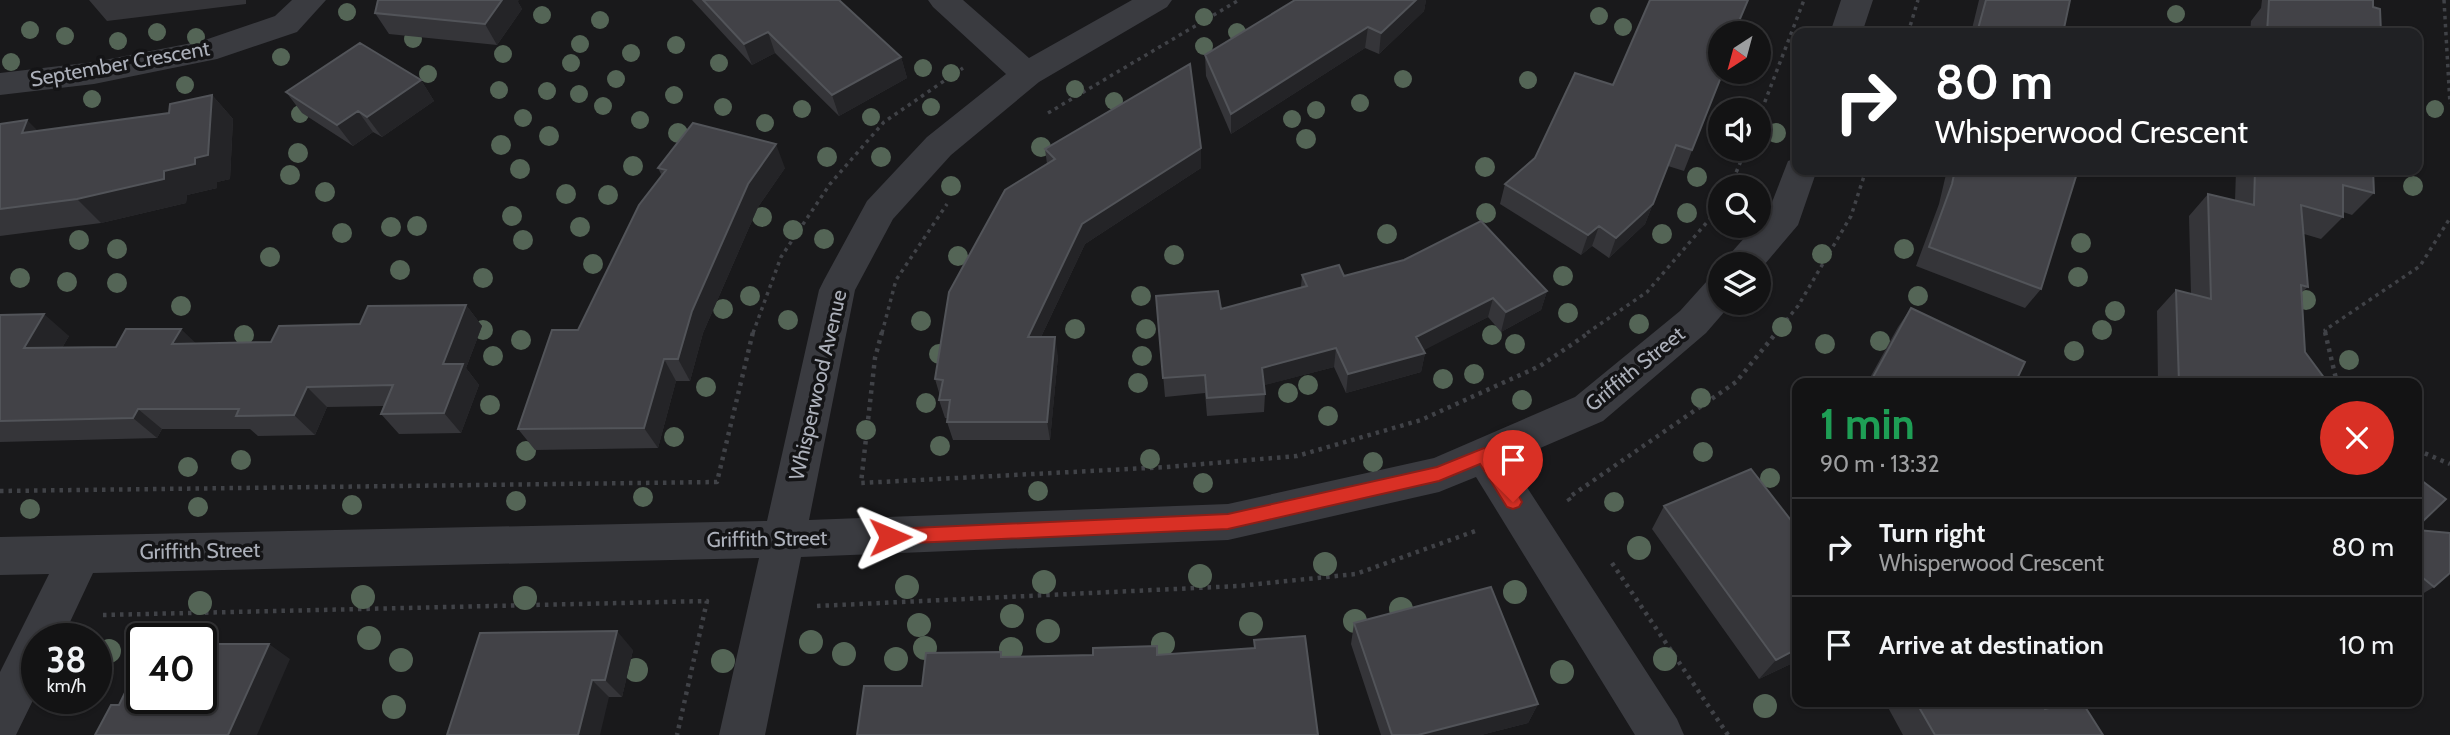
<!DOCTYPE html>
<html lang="en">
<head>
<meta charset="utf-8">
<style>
  :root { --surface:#131314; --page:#1c1c1d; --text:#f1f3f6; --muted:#9d9ea0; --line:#323234 }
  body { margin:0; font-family:Cabin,sans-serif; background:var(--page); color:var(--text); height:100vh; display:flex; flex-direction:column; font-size:26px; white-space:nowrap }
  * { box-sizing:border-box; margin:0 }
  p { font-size:23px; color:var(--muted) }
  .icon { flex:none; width:38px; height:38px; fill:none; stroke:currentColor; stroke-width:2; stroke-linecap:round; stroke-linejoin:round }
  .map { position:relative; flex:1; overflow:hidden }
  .details { position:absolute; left:1792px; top:378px; width:630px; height:329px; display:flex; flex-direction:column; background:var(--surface); border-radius:14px; box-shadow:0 2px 5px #0004,0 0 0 2px var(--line) }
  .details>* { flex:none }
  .guide { position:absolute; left:1792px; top:28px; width:630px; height:147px; border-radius:14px; box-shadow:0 2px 5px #0004,0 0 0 2px var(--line); background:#202124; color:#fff; overflow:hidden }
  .needle { width:46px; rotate:216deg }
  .controls { position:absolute; left:1708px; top:21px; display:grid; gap:14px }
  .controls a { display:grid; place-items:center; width:63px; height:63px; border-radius:50%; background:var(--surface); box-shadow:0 2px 5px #0004,0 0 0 2px var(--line); font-size:35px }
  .speed { position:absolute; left:21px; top:623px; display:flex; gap:14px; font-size:35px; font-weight:700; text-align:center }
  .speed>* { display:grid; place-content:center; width:91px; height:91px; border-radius:50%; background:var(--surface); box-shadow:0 2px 5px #0004,0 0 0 2px var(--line); line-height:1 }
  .speed small { font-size:18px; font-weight:400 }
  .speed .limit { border:4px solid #111; border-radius:10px; background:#fff; color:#111 }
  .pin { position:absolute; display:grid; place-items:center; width:60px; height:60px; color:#fff; margin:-72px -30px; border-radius:50% 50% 50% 0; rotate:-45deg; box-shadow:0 0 7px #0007 }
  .pin .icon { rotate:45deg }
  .me { position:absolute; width:77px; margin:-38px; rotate:89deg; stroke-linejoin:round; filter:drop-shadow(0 0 5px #0008) }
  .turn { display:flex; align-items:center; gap:24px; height:147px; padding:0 28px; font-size:32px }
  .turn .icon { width:91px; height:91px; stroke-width:2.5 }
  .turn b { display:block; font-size:49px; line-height:60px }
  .round { display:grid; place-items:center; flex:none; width:74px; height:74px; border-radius:37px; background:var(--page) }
  .headline { display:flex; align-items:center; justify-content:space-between; height:119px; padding:0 28px }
  h1 { font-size:42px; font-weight:700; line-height:52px; color:#1e9e55 }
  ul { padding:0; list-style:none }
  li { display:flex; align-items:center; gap:21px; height:98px; padding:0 28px; border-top:2px solid var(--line) }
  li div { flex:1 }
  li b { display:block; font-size:26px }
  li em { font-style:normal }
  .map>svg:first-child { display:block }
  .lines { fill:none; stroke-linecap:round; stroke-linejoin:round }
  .path-far1 { stroke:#404247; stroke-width:3.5; stroke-dasharray:3.5 4.5; stroke-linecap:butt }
  .path { stroke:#404247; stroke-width:4.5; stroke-dasharray:3.5 5; stroke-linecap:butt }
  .minor { fill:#3a3b40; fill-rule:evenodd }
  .tree { fill:#546556 }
  .wall { fill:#353539 }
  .shaded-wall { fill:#242427 }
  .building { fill:#424247; stroke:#525459; stroke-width:2 }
  .route { fill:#d93025; stroke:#8d1f18; stroke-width:2 }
  .labels { text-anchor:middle; stroke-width:7; stroke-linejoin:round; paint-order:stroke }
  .street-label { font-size:21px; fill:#acb0ba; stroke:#141416 }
</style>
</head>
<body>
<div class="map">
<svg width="2450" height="735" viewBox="0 0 2450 735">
  <rect width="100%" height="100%" fill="#19191b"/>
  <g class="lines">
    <path class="path-far1" d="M2444,0L2450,104
      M1908,33L1918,0
      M1048,113L1239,0
      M1759,117L1804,0
      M1730,187L1746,149
      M753,333L781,257L830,184L884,122L963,68
      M882,333L896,280L947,204
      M1587,333L1647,292L1720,207
      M1776,333L1798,306L1851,216L1866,170
      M2326,333L2325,330L2420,266L2450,218"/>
    <path class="path" d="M882,332L875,358L861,483L1167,467L1297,456L1421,420L1540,366L1590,332
      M2325,332L2337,383
      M2417,450L2450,464
      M0,491L717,482L753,332
      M1570,501L1568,498L1736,382L1777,332
      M1612,563L1728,735
      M817,606L1238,586L1356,574L1478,530
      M103,615L707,601L677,735"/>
    <path class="minor" d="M292,0H326L297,32L217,59L94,84L0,95V73L94,62L202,41L275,16Z
      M928,0H963L1029,58L1132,0H1172L1167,7L1039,82L951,155L893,219L855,290L809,520L1228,504L1434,458L1575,397L1680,311L1707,281L1720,276V303H1732L1706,333L1603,421L1510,461L1677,719L1684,735H1635L1476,477L1439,492L1228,540L801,557L765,735H719L759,558L93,573L62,639H37V692L16,735H0V672L49,574L0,575V537L767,521L819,290L824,280L867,201L927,137L1006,74L933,7Z
      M1841,0H1873L1862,33H1830Z
      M1797,158V170H1817L1798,225L1759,271V264H1725L1730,254L1755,226H1759V222L1769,210L1788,161Z"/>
  </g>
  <g class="tree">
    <circle cx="347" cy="12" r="9"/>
    <circle cx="2176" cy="14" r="9"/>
    <circle cx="542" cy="15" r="9"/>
    <circle cx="1599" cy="16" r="9"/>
    <circle cx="1204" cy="17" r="9"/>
    <circle cx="600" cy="20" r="9"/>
    <circle cx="1623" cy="27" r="9"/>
    <circle cx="30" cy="30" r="9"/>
    <circle cx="157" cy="32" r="9"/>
    <circle cx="1237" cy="32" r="9"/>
    <circle cx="65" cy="36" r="9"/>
    <circle cx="196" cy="37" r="9"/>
    <circle cx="413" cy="39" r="9"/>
    <circle cx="118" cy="41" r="9"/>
    <circle cx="580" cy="44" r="9"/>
    <circle cx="676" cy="45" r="9"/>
    <circle cx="1204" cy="46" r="9"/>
    <circle cx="631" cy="53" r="9"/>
    <circle cx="503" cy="54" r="9"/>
    <circle cx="281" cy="57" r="9"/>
    <circle cx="11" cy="62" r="9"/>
    <circle cx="571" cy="63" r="9"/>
    <circle cx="719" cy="63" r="9"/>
    <circle cx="923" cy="68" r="9"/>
    <circle cx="951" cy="73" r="9"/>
    <circle cx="428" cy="74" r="9"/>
    <circle cx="616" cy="79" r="9"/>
    <circle cx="1403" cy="79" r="9"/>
    <circle cx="1528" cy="80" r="9"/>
    <circle cx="185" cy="85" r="9"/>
    <circle cx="1075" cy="89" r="9"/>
    <circle cx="499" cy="90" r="9"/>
    <circle cx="547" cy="91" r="9"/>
    <circle cx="579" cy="94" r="9"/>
    <circle cx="674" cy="95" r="9"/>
    <circle cx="92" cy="99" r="9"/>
    <circle cx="1114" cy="101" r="9"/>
    <circle cx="1360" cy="103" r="9"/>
    <circle cx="603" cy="106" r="9"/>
    <circle cx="723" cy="107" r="9"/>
    <circle cx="931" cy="107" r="9"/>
    <circle cx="802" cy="109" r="9"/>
    <circle cx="2435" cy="109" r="9"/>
    <circle cx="1316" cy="110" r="9"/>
    <circle cx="300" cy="114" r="9"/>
    <circle cx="871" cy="117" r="9"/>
    <circle cx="523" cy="118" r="9"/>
    <circle cx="1292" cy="119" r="9"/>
    <circle cx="640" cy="120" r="9"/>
    <circle cx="765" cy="123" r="9"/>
    <circle cx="678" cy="133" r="10"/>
    <circle cx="1776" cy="133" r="10"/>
    <circle cx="549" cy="136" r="10"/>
    <circle cx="1306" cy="139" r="10"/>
    <circle cx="501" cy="145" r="10"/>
    <circle cx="1041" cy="147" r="10"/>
    <circle cx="298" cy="153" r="10"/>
    <circle cx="827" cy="157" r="10"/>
    <circle cx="881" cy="157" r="10"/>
    <circle cx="633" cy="166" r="10"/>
    <circle cx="1485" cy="167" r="10"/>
    <circle cx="520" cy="169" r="10"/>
    <circle cx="290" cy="175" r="10"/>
    <circle cx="1697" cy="177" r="10"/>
    <circle cx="951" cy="186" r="10"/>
    <circle cx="2413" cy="186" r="10"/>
    <circle cx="325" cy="192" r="10"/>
    <circle cx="566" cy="194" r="10"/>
    <circle cx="608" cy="195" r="10"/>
    <circle cx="1486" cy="213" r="10"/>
    <circle cx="1687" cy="213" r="10"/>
    <circle cx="512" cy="216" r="10"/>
    <circle cx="762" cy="217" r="10"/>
    <circle cx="417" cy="226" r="10"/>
    <circle cx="391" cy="227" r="10"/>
    <circle cx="580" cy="227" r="10"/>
    <circle cx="793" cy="230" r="10"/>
    <circle cx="342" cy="233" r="10"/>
    <circle cx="1387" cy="234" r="10"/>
    <circle cx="1662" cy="234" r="10"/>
    <circle cx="824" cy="239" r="10"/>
    <circle cx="79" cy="240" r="10"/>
    <circle cx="523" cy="240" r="10"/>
    <circle cx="2081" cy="243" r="10"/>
    <circle cx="117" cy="249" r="10"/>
    <circle cx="1904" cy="249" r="10"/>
    <circle cx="1822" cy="254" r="10"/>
    <circle cx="1174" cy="255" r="10"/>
    <circle cx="958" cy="256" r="10"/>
    <circle cx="270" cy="257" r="10"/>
    <circle cx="593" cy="264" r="10"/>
    <circle cx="400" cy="270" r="10"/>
    <circle cx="1563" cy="276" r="10"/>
    <circle cx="2078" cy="277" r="10"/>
    <circle cx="20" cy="278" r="10"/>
    <circle cx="483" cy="278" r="10"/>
    <circle cx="67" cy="282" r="10"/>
    <circle cx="117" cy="283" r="10"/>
    <circle cx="750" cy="296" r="10"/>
    <circle cx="1141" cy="296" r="10"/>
    <circle cx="1918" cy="296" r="10"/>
    <circle cx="2306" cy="300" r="10"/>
    <circle cx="181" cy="306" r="10"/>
    <circle cx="723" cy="309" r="10"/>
    <circle cx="2115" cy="311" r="10"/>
    <circle cx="1568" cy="313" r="10"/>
    <circle cx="788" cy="320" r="10"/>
    <circle cx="921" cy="321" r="10"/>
    <circle cx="1639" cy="324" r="10"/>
    <circle cx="1782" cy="327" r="10"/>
    <circle cx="1075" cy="329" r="10"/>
    <circle cx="1146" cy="329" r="10"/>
    <circle cx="483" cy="330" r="10"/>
    <circle cx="2102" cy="330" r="10"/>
    <circle cx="244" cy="335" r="10"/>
    <circle cx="1492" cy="335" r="10"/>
    <circle cx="521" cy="340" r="10"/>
    <circle cx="1880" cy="341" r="10"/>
    <circle cx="1515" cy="344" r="10"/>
    <circle cx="1825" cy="344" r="10"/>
    <circle cx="2074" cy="351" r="10"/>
    <circle cx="939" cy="354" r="10"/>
    <circle cx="493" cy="356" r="10"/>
    <circle cx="1142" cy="356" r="10"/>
    <circle cx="2349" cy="360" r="10"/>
    <circle cx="1474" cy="374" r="10"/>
    <circle cx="1443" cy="379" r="10"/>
    <circle cx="1138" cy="383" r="10"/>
    <circle cx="1308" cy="385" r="10"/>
    <circle cx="706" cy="387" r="10"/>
    <circle cx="1288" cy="393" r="10"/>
    <circle cx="1701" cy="398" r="10"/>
    <circle cx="1522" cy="400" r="10"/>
    <circle cx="926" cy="403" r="10"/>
    <circle cx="490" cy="405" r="10"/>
    <circle cx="1328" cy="416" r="10"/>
    <circle cx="866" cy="430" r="10"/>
    <circle cx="674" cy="437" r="10"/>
    <circle cx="940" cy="446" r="10"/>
    <circle cx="526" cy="451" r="10"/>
    <circle cx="1703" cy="452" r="10"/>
    <circle cx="1150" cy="459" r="10"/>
    <circle cx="241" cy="460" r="10"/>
    <circle cx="1373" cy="462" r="10"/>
    <circle cx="188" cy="467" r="10"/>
    <circle cx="1770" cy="478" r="10"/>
    <circle cx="1203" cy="483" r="10"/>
    <circle cx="1038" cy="491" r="10"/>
    <circle cx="643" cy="497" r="10"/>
    <circle cx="516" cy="501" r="10"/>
    <circle cx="1614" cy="502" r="10"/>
    <circle cx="352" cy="505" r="10"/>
    <circle cx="198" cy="507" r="10"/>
    <circle cx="30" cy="509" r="10"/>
    <circle cx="1639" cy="548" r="12"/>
    <circle cx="1325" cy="564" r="12"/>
    <circle cx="1200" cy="576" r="12"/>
    <circle cx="1044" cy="582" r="12"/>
    <circle cx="907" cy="587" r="12"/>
    <circle cx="1515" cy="592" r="12"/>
    <circle cx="363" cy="597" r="12"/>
    <circle cx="525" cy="598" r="12"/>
    <circle cx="200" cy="603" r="12"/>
    <circle cx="1401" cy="609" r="12"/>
    <circle cx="1012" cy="616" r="12"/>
    <circle cx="1355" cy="621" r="12"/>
    <circle cx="1251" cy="624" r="12"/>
    <circle cx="919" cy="625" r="12"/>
    <circle cx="1048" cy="631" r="12"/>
    <circle cx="369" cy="638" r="12"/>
    <circle cx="811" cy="642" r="12"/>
    <circle cx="1163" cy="644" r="12"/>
    <circle cx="925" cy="648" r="12"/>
    <circle cx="1011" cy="649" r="12"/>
    <circle cx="109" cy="651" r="12"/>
    <circle cx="844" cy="654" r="12"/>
    <circle cx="896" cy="659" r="12"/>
    <circle cx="1665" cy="659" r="12"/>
    <circle cx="401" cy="660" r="12"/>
    <circle cx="723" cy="661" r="12"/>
    <circle cx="636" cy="670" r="12"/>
    <circle cx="1562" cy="672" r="12"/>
    <circle cx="1765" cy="706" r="12"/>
    <circle cx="394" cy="707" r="12"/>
  </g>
  <path class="wall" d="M89,0H246V4L107,21Z
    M692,0H839L901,57L907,78L839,116L775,53L752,65Z
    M1295,0H1426L1424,11L1379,54L1365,48L1231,134L1206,76L1205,55Z
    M1979,0H2070L2063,33H1971Z
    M2262,0H2373V7L2381,33H2250L2251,21L2261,8Z
    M518,2L522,9L497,45L389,34L375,13Z
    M1720,33L1723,72L1684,171L1668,166L1645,224L1609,258L1592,246L1581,255L1500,204L1505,184L1613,85Z
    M421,80L434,101L382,137L373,132L353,146L302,113L286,92Z
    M212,95L233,119L230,179L217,182V188L187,195L186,203L101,223L0,236V124L38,131L169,113Z
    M1201,148V168L1085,244L1041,337L1058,356L1050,440H953L947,422V418H945L939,400L940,396L935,379L1047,164L1045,149Z
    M658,168H785L758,207L703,333L690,381H676L658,448L535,450L518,429L578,330L662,176Z
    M1947,170H2078L2041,289L2025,308L1916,266L1939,204Z
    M2236,170H2373L2374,193L2352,215L2343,212V217L2321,239L2304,234L2308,287L2302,292L2305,352L2328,383H2158L2157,311L2176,290L2191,294L2189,216L2208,194L2235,201Z
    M1302,275L1344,276L1547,291L1541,310L1501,332L1488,317L1423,350L1425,353L1421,372L1346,393L1334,367L1264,385L1265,394L1264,412L1207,416L1205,393L1165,397L1156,296L1221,309L1301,287Z
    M466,305L482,326L466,368L479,385L461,433L399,434L381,414L384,406L327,407L315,435L258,436L250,429H162L157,438L0,442V315L69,336L62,348L116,347L271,342Z
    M1911,308L2015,383H1867L1898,327Z
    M1664,506L1797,661L1759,679L1652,529Z
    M2417,530L2434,587L2417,597Z
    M1354,623L1538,704L1528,723L1481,735H1381L1351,644Z
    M633,650L622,697H609L447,735Z
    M1885,702H2041L2045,709L2103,735H1903Z"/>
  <path class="shaded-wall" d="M502,0H519L518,2L522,9L497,45L485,24Z
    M1414,0H1426L1424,11L1379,54L1381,33Z
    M1368,27L1365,48L1231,134V114Z
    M768,32L775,53L752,65L744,44Z
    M901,57L907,78L839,116L832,95Z
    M421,80L434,101L382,137L367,117Z
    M212,95L233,119L230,179L217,182V188L187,195L186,203L101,223L77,199L164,171Z
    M358,111L373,132L353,146L337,125Z
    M27,120L52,145L22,133Z
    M776,144L785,168L758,207L703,333L690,381L678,359L692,311L748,184Z
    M1676,145L1645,224L1609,258L1616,238Z
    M1201,148V168L1085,244L1032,356L1028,337L1082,224Z
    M1599,226L1592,246L1581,255L1588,235Z
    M1547,291L1541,310L1501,332L1506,312Z
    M1493,298L1488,317L1413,356L1416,337Z
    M466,305L482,326L466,368L479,385L461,433L444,413L443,364Z
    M44,314L69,336L50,369L24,348Z
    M181,329L203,350L172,344Z
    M1055,337L1058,356L1050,440L1047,422Z
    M1336,348L1334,367L1261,386L1262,368Z
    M1425,353L1421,372L1346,393L1348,374Z
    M664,359L676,381L658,448L644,428Z
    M307,387L327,407L315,435L294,415Z
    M138,409L162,429L157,438L133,418Z
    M617,631L633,650L622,697L605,680Z
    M269,644L290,659L257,735H228Z
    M1797,649V661L1759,679L1776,660Z
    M592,680L609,697L600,735H578Z
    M1538,704L1528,723L1481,735H1418Z"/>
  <path class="building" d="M378,0H502L485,24L375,13Z
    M703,0H839L901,57L832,95L768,32L744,44Z
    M1295,0H1416L1381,33L1368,27L1231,114L1205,55Z
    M1650,0H1748L1734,33H1720V72H1723L1692,150L1676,145L1653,204L1616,238L1599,226L1588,235L1505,184L1535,158L1575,73L1613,85Z
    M1986,0H2070L2063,33H1982V31L1978,29Z
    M2269,0H2373V7L2380,9L2381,33H2267Z
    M360,43L421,80L367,117L358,111L337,125L286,92Z
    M1190,64L1201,148L1082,224L1028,337H1055L1047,422H947L950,400H939L943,380L935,379L949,292L1005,190L1055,159L1045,149Z
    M212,95L208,155L195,158V164L164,171V179L77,199L0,209V124L27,120L22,133L169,113L170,104Z
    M693,123L776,144L748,184L692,311L678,359H664L644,428L518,429L552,330H578L639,205L666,170L658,168Z
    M1955,170H2078L2041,289L1929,247L1952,184Z
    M2255,170H2373L2374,193L2343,185V217L2301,205L2308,287L2301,285L2305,352L2328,383H2179L2176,290L2211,299L2208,194L2254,205Z
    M1481,221L1547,291L1506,312L1493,298L1416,337L1425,353L1348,374L1336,348L1262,368L1265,394L1207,398L1205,375L1163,378L1156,296L1218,291L1221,309L1307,286L1302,275L1339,265L1344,276L1404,260Z
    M466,305L443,364H463L444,413L381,414L393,385L307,387L294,415L236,416L239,409H138L133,418L0,421V315L44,314L24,348L116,347L126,329H181L172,344L271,342L279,326L360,324L368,306Z
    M1911,308L2025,362L2015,383H1869L1872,379Z
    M1751,469L1797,528V649L1776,660L1664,506Z
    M2417,477L2446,499L2417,527Z
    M2417,530L2450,533V573L2434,587L2417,573Z
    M1491,587L1538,704L1418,735H1392L1354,623Z
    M617,631L605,680H592L578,735H447L480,633Z
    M1305,636L1318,735H857L864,686H922L926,653L1001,652V657L1093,655V648L1157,646V655L1255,648L1254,640Z
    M201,644H269L228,735H95L111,705H119L134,674L142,675V698H201Z
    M1916,702H2041L2045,709L2072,702H2082L2103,735H1935Z"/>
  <path class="route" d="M1484,448L1490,450L1519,496L1522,502L1519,507L1513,509L1507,507L1480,464L1439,481L1228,529L890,544L884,542L881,537L884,531L890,529L1228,514L1437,467Z"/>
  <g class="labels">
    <g class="street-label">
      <text transform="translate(120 64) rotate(-10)" y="7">September Crescent</text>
      <text transform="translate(1635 369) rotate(-39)" y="7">Griffith Street</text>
      <text transform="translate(818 385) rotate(-77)" y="7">Whisperwood Avenue</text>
      <text transform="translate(767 539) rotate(-1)" y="7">Griffith Street</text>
      <text transform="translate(200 551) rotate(-1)" y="7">Griffith Street</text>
    </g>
  </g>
</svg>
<div class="controls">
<a><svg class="needle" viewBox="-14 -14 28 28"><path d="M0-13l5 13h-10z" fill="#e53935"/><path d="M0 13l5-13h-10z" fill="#9d9ea0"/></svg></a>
<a><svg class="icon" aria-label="sound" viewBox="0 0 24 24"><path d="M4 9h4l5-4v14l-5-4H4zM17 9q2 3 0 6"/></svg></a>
<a><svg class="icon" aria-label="search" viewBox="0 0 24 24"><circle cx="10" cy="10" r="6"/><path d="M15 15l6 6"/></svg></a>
<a><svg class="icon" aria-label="layers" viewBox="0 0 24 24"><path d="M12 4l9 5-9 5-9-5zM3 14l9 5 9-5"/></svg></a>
</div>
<div class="speed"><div>38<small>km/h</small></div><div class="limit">40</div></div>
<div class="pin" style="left:1513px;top:502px;background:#d93025"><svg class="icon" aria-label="arrive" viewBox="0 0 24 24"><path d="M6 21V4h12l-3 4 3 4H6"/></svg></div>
<svg class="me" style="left:890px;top:537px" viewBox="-20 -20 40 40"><path d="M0-17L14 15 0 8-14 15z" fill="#d93025" stroke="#fff" stroke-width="4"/></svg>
<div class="guide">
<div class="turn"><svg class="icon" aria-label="right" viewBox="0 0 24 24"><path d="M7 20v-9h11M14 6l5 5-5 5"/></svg><div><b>80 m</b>Whisperwood Crescent</div></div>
</div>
<section class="details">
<div class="headline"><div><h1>1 min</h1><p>90 m · 13:32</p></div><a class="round" style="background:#d93025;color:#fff"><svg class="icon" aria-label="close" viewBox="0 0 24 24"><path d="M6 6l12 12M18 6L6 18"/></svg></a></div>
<ul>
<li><svg class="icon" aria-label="right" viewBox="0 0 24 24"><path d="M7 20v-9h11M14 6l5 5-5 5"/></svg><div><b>Turn right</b><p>Whisperwood Crescent</p></div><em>80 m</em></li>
<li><svg class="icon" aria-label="arrive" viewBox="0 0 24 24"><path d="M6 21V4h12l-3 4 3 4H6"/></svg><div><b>Arrive at destination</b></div><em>10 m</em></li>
</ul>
</section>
</div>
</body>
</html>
